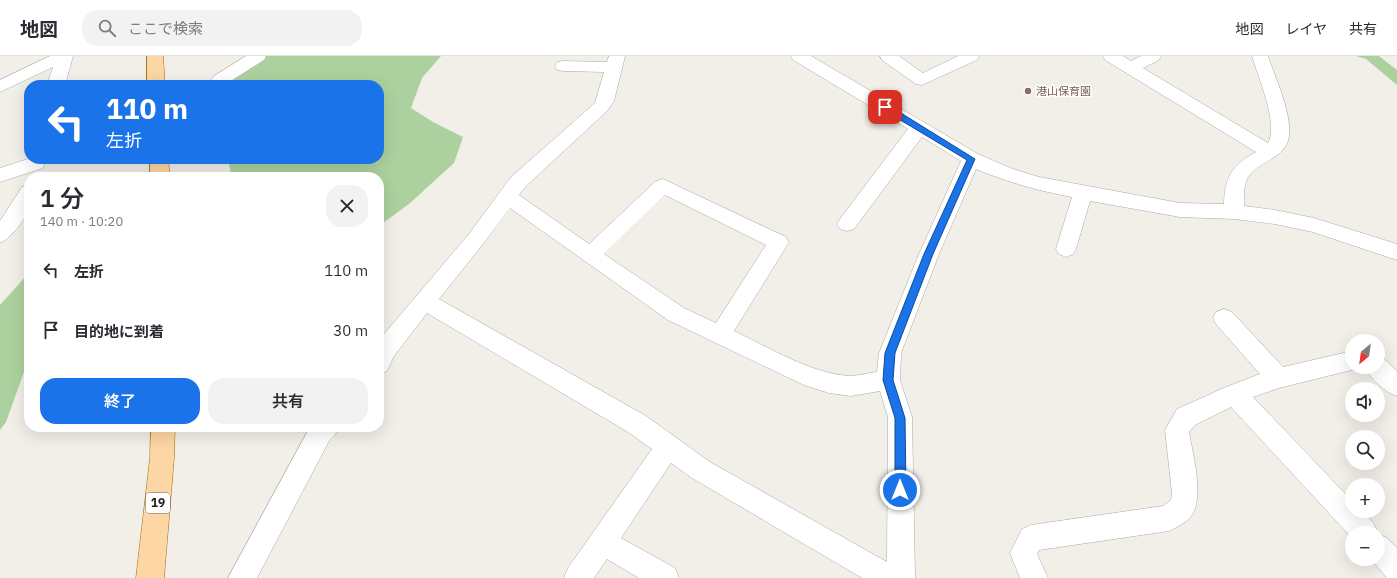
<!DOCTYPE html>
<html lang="ja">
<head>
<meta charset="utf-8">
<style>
  :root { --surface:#fff; --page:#f2f2f3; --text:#2b2b33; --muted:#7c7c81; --line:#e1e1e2; --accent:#1a73e8 }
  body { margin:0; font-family:"IBM Plex Sans","Noto Sans JP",sans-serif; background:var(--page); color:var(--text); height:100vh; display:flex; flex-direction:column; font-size:15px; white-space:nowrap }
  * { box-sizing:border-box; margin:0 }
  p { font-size:13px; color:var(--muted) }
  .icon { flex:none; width:22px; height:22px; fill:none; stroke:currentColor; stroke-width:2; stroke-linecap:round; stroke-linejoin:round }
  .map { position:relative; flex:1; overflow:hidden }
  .drawer { position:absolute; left:24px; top:116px; width:360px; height:260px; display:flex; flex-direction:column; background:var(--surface); border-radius:16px; box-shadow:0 4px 16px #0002 }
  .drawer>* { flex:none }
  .top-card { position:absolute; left:24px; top:24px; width:360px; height:84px; border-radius:16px; box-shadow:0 4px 16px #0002; background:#1a73e8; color:#fff; overflow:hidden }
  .needle { width:26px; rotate:209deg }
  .buttons { position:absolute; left:1345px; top:278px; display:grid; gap:8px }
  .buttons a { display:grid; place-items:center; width:40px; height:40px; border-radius:50%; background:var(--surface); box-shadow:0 4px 16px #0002; font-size:20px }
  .pin { position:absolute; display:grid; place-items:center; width:34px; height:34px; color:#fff; margin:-17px; border-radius:8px; box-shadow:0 2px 6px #0006 }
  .me { position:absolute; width:44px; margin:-22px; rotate:0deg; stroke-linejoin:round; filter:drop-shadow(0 0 3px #0008) }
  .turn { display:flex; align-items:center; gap:14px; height:84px; padding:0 16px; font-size:18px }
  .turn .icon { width:52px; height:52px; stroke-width:2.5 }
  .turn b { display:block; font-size:28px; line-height:34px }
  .round { display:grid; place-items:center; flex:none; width:42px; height:42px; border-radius:16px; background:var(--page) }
  .overview { display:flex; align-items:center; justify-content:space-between; height:68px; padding:0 16px }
  h1 { font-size:24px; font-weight:600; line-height:30px }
  .cta { display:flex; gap:8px; margin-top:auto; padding:8px 16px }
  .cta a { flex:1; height:46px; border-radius:16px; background:var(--accent); color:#fff; font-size:16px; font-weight:600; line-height:46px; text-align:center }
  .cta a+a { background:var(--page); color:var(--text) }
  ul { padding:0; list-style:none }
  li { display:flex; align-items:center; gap:12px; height:60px; padding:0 16px }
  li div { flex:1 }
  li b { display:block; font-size:15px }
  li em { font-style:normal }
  header { display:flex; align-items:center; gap:24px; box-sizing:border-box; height:56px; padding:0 20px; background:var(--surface); border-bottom:1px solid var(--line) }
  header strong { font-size:19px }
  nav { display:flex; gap:22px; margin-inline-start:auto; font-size:14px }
  .search { width:280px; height:36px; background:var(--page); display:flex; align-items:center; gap:10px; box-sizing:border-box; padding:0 14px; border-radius:16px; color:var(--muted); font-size:15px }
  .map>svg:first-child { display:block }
  .forest { fill:#add19e }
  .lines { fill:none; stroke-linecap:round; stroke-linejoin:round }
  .minor-casing { stroke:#a9a9a9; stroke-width:1 }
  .major-casing { stroke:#a06b00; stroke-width:1 }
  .minor { fill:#fff; fill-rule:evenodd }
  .major { fill:#fcd6a4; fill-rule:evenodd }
  .route { fill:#1a73e8; stroke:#114b97 }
  .education-dot { fill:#8d6e63; stroke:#fff; stroke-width:1.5 }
  .labels { text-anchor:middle; stroke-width:3; stroke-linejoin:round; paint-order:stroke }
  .far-education-label { font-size:11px; fill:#785e54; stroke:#fff; text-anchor:start }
  .shield { fill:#fff; stroke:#646464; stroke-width:1 }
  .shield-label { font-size:12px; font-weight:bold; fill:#222 }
</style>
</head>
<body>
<header>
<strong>地図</strong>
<div class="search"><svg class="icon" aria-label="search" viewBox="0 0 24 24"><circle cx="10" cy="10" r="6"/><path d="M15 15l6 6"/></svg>ここで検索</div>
<nav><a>地図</a><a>レイヤ</a><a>共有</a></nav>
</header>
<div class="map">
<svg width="1397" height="522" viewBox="0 0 1397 522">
  <rect width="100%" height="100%" fill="#f2efe9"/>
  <path class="forest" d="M254,0H441L422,22L411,52L433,66L463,81L454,107L409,148L379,170V121H236L231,118L228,103H379V29H218Z
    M1356,0H1379L1397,14V29L1366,3Z
    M29,219V302L6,366L0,374V249L26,220Z"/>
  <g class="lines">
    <g class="minor-casing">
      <path id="minor" d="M50,0H73L65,29H47L53,11L0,36V24Z
        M246,0H266L264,4L226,28L219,29L214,28L211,24L214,20Z
        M609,0H625L614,45L607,55L525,131L519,139L589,188L656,125L663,123L786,181L789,186L734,275C770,292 810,317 849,320C858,320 868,317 877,316L879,297L919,198L961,105L922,81L854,173L847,175L840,173L837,168L840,163L908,73L793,4L791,0H811L978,98L1013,113L1039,121L1180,147L1224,148C1225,121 1232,109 1256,96L1105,4L1103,0H1123L1131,5L1141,0H1161L1159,4L1143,12L1268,87C1279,68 1258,21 1252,0H1268C1275,21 1292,58 1289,80C1286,103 1260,104 1249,120C1243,128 1244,141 1244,150L1275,154L1314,162L1397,188V204L1313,176L1275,168L1234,163L1180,161L1090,145L1076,193L1073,198L1066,201L1059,198L1056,193L1072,141C1039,135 1007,126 976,113L939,198L901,297L900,324L912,361L915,522H862L692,422L671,407L621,482L675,512L679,522H639L607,503L594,522H564L568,512L652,393L628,376L427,257L394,300L387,315L379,318V284L469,178L511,121L595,47L604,16L563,15L557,14L555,10L557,6L563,5L607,6ZM665,139L766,189L716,267L684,252L604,198ZM510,152L668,264L804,329L829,337L851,340L880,335L888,361L887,506L710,406L646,360L439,243L483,188Z
        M880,0H899L923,17L958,0H979L977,4L922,29L916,28L882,4Z
        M29,101V103H46L43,112L0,126V112L28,103Z
        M29,129C29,136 30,144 29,151C27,162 10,183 0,187V165L22,131Z
        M1224,253L1232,256L1283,311L1352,295V311L1360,312L1279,332L1253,341L1352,445V455H1362L1374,468L1378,477V478L1352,477V482L1231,351L1195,369L1189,376C1193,399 1204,439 1192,459C1187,466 1177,471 1169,475L1039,494L1037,498L1048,522H1020L1010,497L1022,473L1031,469L1163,450L1171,444L1172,437L1165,374L1177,353L1226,331L1260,318L1216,268L1213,262L1216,256Z
        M1378,302L1385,304L1397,315V340C1384,336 1371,323 1365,311H1378Z
        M310,371H338L335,379L329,385L257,522H228Z
        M1378,478L1387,482L1397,492V522H1387L1371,503H1378Z"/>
    </g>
    <g class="major-casing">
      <path id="major" d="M147,0H163L165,29H147Z
        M150,103H168L170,121H150Z
        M151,371H175L174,402L164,522H136L150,402Z"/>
    </g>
    <use href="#minor" class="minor"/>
    <use href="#major" class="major"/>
  </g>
  <path class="route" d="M882,49H888L975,103L933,198L895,297L893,324L905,362L906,434L904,438L900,440L897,438L895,434V362L883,324L885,297L924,198L967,104L882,53Z"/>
  <circle class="education-dot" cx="1028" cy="35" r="4"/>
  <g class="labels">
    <g class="far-education-label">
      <text x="1036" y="39">港山保育園</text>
    </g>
    <rect class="shield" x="146" y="437" width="24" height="20" rx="3"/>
    <g class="shield-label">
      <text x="158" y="451">19</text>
    </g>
  </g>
</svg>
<div class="buttons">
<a><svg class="needle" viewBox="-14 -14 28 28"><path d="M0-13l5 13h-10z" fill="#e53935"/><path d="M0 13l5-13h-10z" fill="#7c7c81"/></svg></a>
<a><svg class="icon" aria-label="sound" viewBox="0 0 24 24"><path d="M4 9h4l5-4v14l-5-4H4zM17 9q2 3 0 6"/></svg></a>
<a><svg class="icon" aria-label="search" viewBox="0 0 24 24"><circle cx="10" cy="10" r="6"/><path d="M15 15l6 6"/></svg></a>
<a>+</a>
<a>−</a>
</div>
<div class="pin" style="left:885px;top:51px;background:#d93025"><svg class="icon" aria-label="arrive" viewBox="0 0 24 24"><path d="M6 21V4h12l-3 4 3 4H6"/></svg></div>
<svg class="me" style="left:900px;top:434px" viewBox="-20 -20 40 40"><circle r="17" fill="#1a73e8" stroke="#fff" stroke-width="3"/><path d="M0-11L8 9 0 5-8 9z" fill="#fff"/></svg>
<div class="top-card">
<div class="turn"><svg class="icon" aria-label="left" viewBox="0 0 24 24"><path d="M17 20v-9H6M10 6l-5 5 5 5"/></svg><div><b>110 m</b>左折</div></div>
</div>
<section class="drawer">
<div class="overview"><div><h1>1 分</h1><p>140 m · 10:20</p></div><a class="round"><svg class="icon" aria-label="close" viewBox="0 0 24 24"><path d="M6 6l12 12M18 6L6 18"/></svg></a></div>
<ul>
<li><svg class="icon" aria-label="left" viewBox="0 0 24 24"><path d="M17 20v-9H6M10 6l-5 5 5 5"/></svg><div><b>左折</b></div><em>110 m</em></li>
<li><svg class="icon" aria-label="arrive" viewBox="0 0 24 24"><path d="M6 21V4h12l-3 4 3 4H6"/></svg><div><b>目的地に到着</b></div><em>30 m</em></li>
</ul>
<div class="cta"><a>終了</a><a>共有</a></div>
</section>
</div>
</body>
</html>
